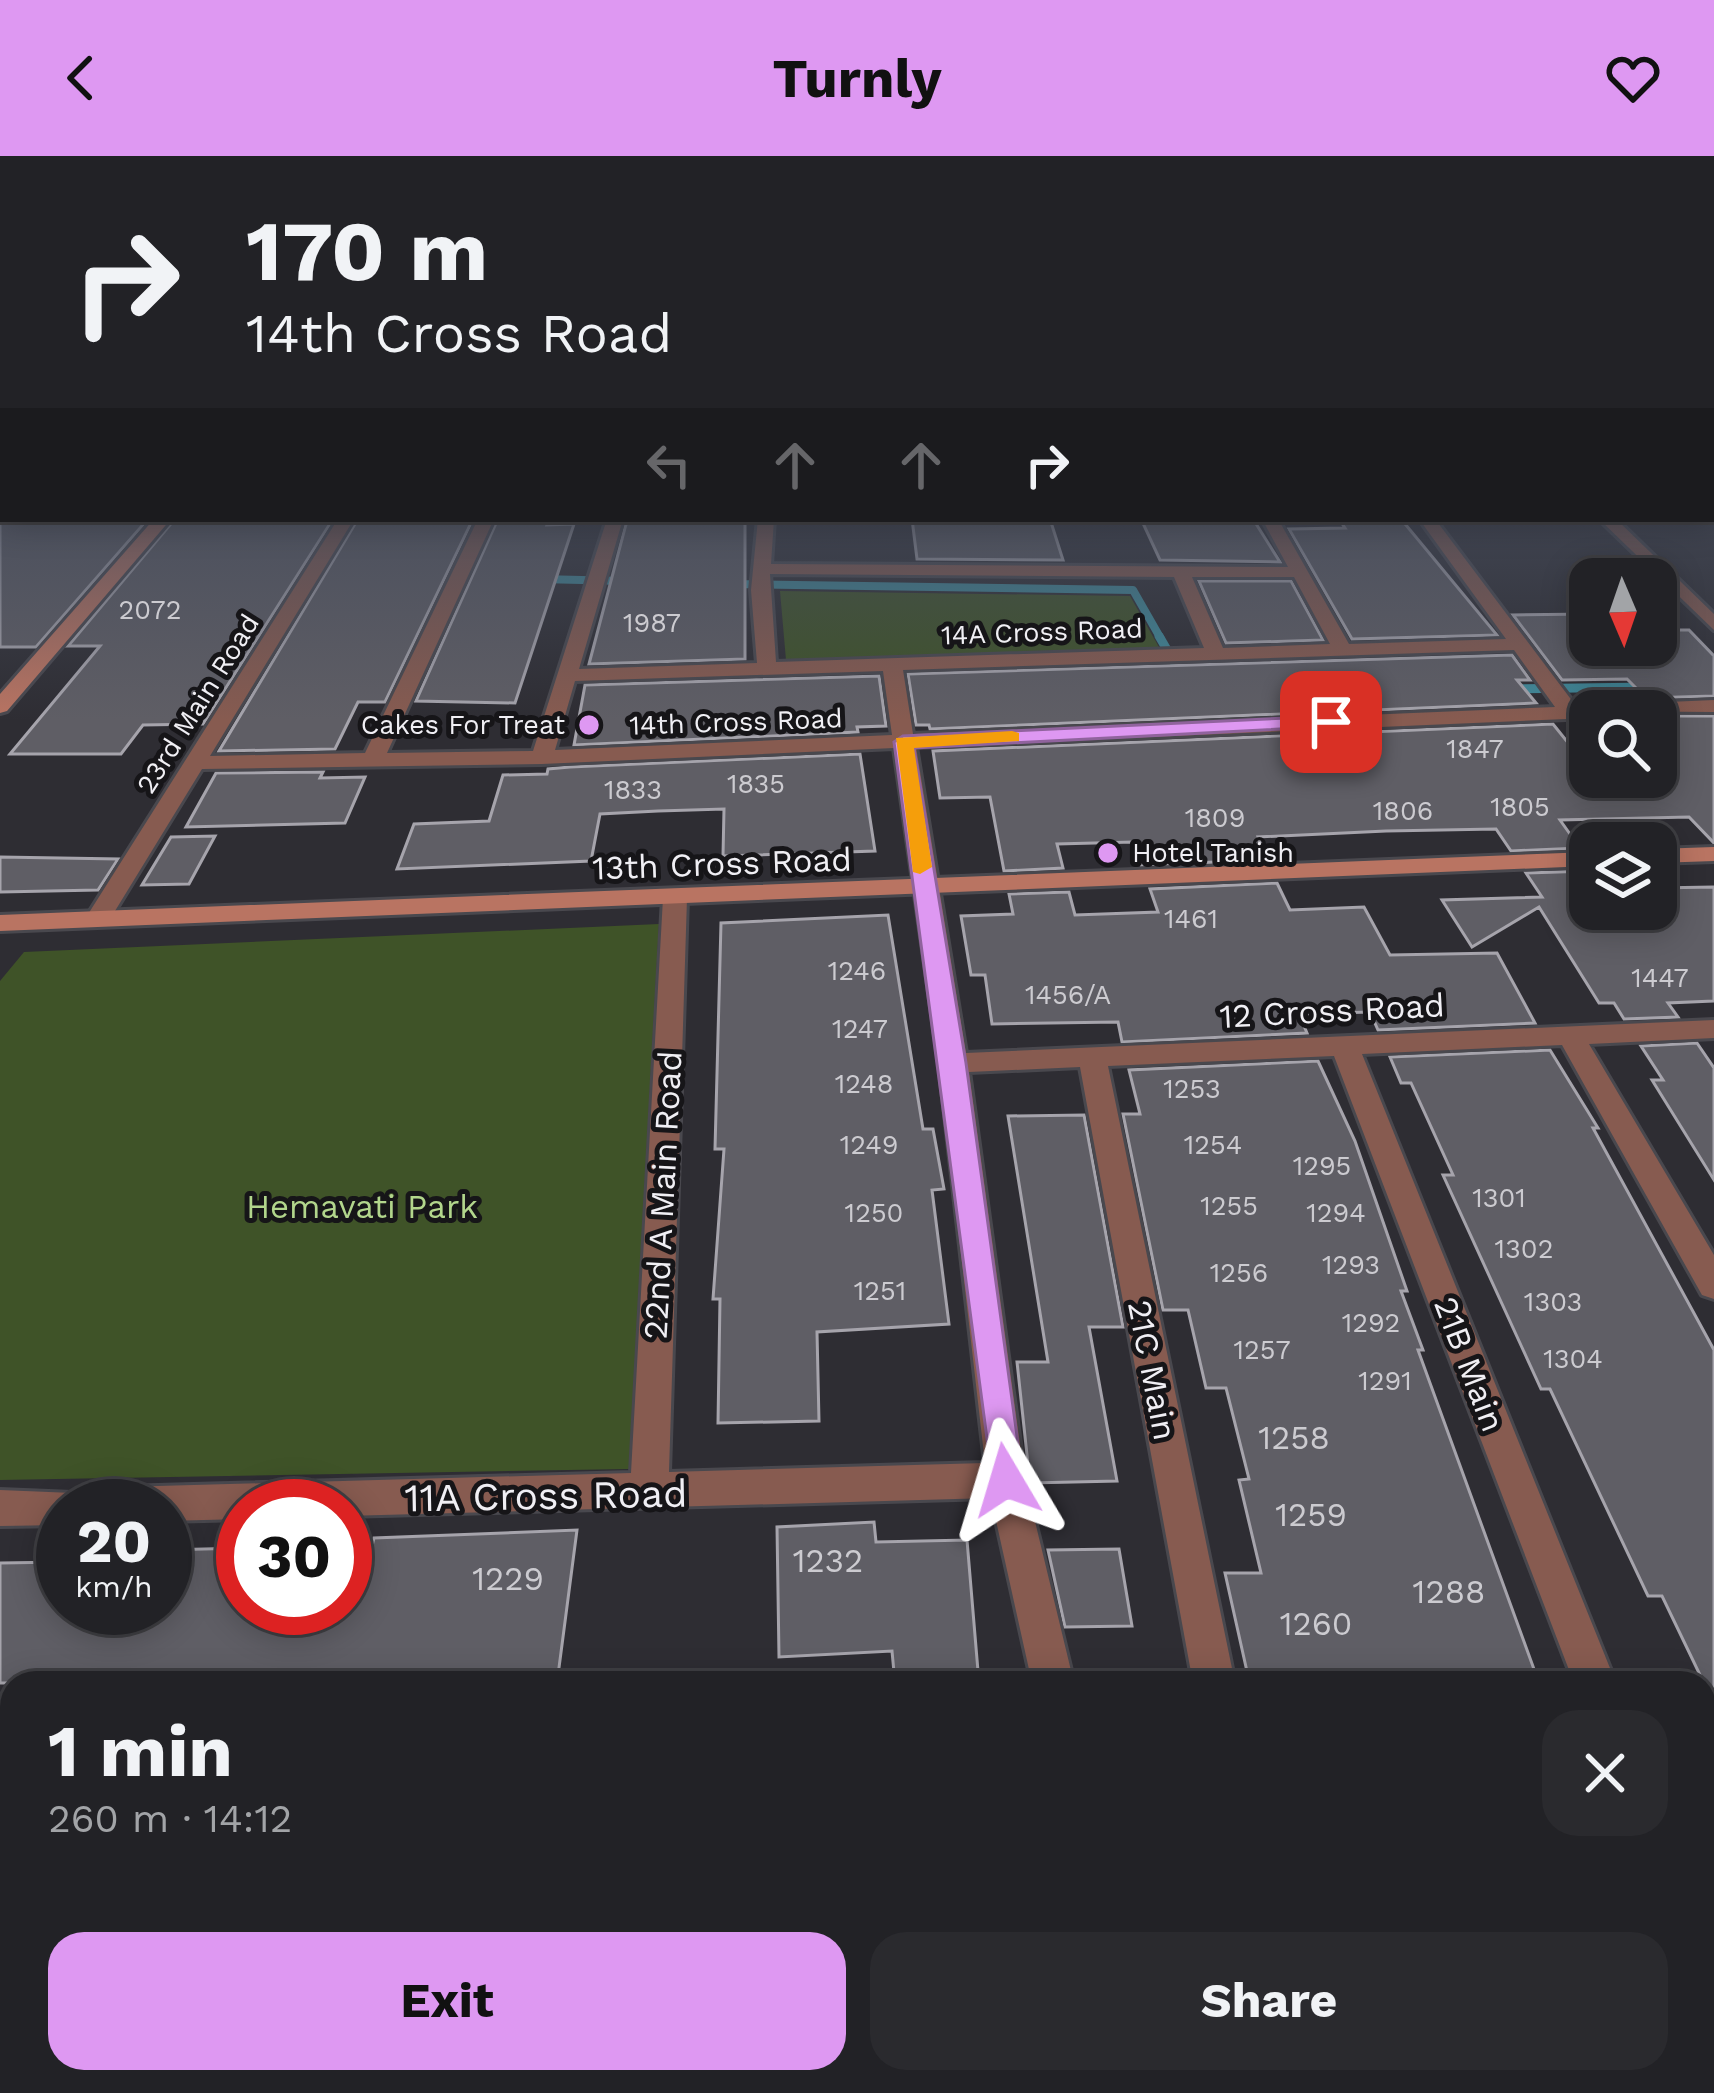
<!DOCTYPE html>
<html lang="en">
<head>
<meta charset="utf-8">
<style>
  :root { --surface:#222226; --page:#2a2a2e; --text:#f1f3f6; --muted:#a2a4a7; --line:#3f3f43; --accent:#de98f2 }
  body { margin:0; font-family:"Work Sans",sans-serif; background:var(--page); color:var(--text); height:100vh; display:flex; flex-direction:column; font-size:45px; white-space:nowrap }
  * { box-sizing:border-box; margin:0 }
  p { font-size:39px; color:var(--muted) }
  .icon { flex:none; width:66px; height:66px; fill:none; stroke:currentColor; stroke-width:2; stroke-linecap:round; stroke-linejoin:round }
  .map { position:relative; flex:1; overflow:hidden }
  .details { position:absolute; left:0px; top:1515px; width:1716px; height:423px; display:flex; flex-direction:column; background:var(--surface); border-radius:36px 36px 0 0; box-shadow:0 6px 30px #0003,0 0 0 3px var(--line) }
  .details>* { flex:none }
  .top-card { position:absolute; left:0px; top:0px; width:1716px; height:366px; box-shadow:0 6px 30px #0003,0 0 0 3px var(--line); background:#222226; color:var(--text); overflow:hidden }
  .needle { width:78px; rotate:178deg }
  .buttons { position:absolute; left:1569px; top:402px; display:grid; gap:24px }
  .buttons a { display:grid; place-items:center; width:108px; height:108px; border-radius:24px; background:var(--surface); box-shadow:0 6px 30px #0003,0 0 0 3px var(--line); font-size:60px }
  .speed { position:absolute; left:36px; top:1323px; display:flex; gap:24px; font-size:60px; font-weight:700; text-align:center }
  .speed>* { display:grid; place-content:center; width:156px; height:156px; border-radius:50%; background:var(--surface); box-shadow:0 6px 30px #0003,0 0 0 3px var(--line); line-height:1 }
  .speed small { font-size:30px; font-weight:400 }
  .speed .limit { border:18px solid #d22; background:#fff; color:#111 }
  .pin { position:absolute; display:grid; place-items:center; width:102px; height:102px; color:#fff; margin:-51px; border-radius:24px; box-shadow:0 6px 18px #0006 }
  .me { position:absolute; width:132px; margin:-66px; rotate:353deg; stroke-linejoin:round; filter:drop-shadow(0 0 9px #0008) }
  .turn { display:flex; align-items:center; gap:42px; height:252px; padding:0 48px; font-size:54px }
  .turn .icon { width:156px; height:156px; stroke-width:2.5 }
  .turn b { display:block; font-size:84px; line-height:102px }
  .lanes { display:flex; align-items:center; height:114px; padding:0 48px; background:#0003; justify-content:center; gap:60px; direction:ltr }
  .lanes .off { opacity:.35 }
  .round { display:grid; place-items:center; flex:none; width:126px; height:126px; border-radius:36px; background:var(--page) }
  .overview { display:flex; align-items:center; justify-content:space-between; height:204px; padding:0 48px }
  h1 { font-size:72px; font-weight:700; line-height:90px }
  .cta { display:flex; gap:24px; margin-top:auto; padding:24px 48px }
  .cta a { flex:1; height:138px; border-radius:36px; background:var(--accent); color:#111; font-size:48px; font-weight:700; line-height:138px; text-align:center }
  .cta a+a { background:var(--page); color:var(--text) }
  header { display:flex; justify-content:space-between; align-items:center; height:156px; padding:0 48px; background:var(--accent); color:#111; font-size:54px; font-weight:700 }
  .map>svg:first-child { display:block }
  .green { fill:#3f5328 }
  .lines { fill:none; stroke-linecap:round; stroke-linejoin:round }
  .stream-far1 { stroke:#408999; stroke-width:8 }
  .stream { stroke:#408999; stroke-width:9 }
  .building { fill:#5f5e65; stroke:#a6a4ac; stroke-width:3 }
  .street-casing { stroke:#49484e; stroke-width:6 }
  .secondary-casing { stroke:#49484e; stroke-width:6 }
  .street { fill:#875b50; fill-rule:evenodd }
  .secondary { fill:#b97462; fill-rule:evenodd }
  .route { fill:#de98f2; stroke:#90639d; stroke-width:3 }
  .slow { fill:#f59e0b }
  .poi-dot { fill:#de98f2; stroke:#161518; stroke-width:4.5 }
  .labels { text-anchor:middle; stroke-width:10; stroke-linejoin:round; paint-order:stroke }
  .number-label { font-size:27px; fill:#cccbd0 }
  .far-street-label { font-size:27px; fill:#f0eff4; stroke:#161518 }
  .far-poi-label { font-size:27px; fill:#f0eff4; stroke:#161518; text-anchor:end }
  .street-label { font-size:33px; fill:#f0eff4; stroke:#161518 }
  .park-label { font-size:33px; fill:#b2d68c; stroke:#161518 }
  .near-number-label { font-size:33px; fill:#cccbd0 }
  .near-street-label { font-size:39px; fill:#f0eff4; stroke:#161518 }
</style>
</head>
<body>
<header><svg class="icon" aria-label="back" viewBox="0 0 24 24"><path d="M15 5l-7 7 7 7"/></svg>Turnly<svg class="icon" aria-label="heart" viewBox="0 0 24 24"><path d="M12 20l-8-8c-3-5 5-10 8-4 3-6 11-1 8 4z"/></svg></header>
<div class="map">
<svg width="1714" height="1937" viewBox="0 0 1714 1937">
  <rect width="100%" height="100%" fill="#2e2d33"/>
  <path class="green" d="M780,435L1130,440L1160,493L786,504Z
    M659,768L629,1313L0,1324V825L24,796Z
    M649,1926H1094L1096,1937H507Z"/>
  <g class="lines">
    <path class="stream-far1" d="M539,423L625,425
      M731,428L1133,434L1161,483"/>
    <path class="stream" d="M1159,480L1184,523
      M1509,533L1649,531"/>
  </g>
  <path class="building" d="M0,363H148L36,491H0Z
    M175,363H333L203,568L143,569L121,598H10L100,490H68Z
    M358,363H473L385,546H358L335,593L219,595Z
    M498,363H549L547,369L574,368L515,547L416,545Z
    M912,363H1050L1063,404L917,403Z
    M1141,363H1253L1280,406L1160,404Z
    M1339,363H1401L1497,479L1352,483L1289,373L1345,372Z
    M639,365H745V503L589,508L626,368Z
    M1199,425H1291L1323,484L1226,487Z
    M1590,458V489H1656V474H1689L1714,500V540L1646,542L1627,523L1562,524L1513,459Z
    M1512,499L1530,524H1517L1536,547L930,573L929,569H916L908,518Z
    M879,520L886,570L857,571L858,576L574,589L585,529Z
    M1656,560H1714V687L1689,661L1560,664L1580,692L1511,695L1496,673L1386,675L1258,681L1266,704L1141,709L1133,686L1057,688L1063,712L1004,715L990,641L940,642L933,595L1553,568L1590,614V621L1656,622Z
    M860,598L875,695L723,700L724,653L658,655L600,658L591,705L397,713L414,668L489,665L503,619L547,618L548,613L570,611Z
    M323,616L320,622L365,621L345,667L186,671L216,617Z
    M215,680L189,728L142,729L171,681Z
    M0,701L118,703L98,734L0,736Z
    M1590,715V753H1656V732L1714,731V845L1668,847L1678,861L1624,863L1614,847H1599L1539,751L1472,791L1442,744L1542,741L1526,717Z
    M1277,727L1290,754L1364,751L1390,799L1497,797L1535,867L1378,874L1370,856L1299,858L1307,877L1122,886L1118,866L992,868L985,819H971L961,760L1013,758L1009,738L1069,736L1075,759L1158,756L1150,733Z
    M888,759L923,973H933L944,1033L932,1034L949,1168L817,1176L819,1265L718,1267L720,1143H713L724,993H715L721,767Z
    M1697,887L1714,912V1024L1652,924H1663L1641,890Z
    M1550,894L1598,972H1593L1714,1194V1548L1662,1440H1648L1550,1233H1541L1443,1019H1453L1411,927H1401L1390,901Z
    M1318,905L1355,985L1407,1135H1401L1423,1194H1418L1539,1527H1422L1419,1517L1248,1520L1225,1417H1261L1239,1324L1249,1323L1226,1232H1206L1188,1154H1163L1123,958H1140L1129,914Z
    M1084,959L1123,1171H1089L1117,1325L1030,1327L1017,1206H1048L1008,960Z
    M874,1366L876,1386L967,1384L979,1527H895L892,1495L779,1501L777,1371Z
    M577,1374L557,1527H450L452,1516L323,1522L322,1527H0V1407L63,1406V1452H165V1394L243,1392V1452H345V1391L372,1390L374,1382Z
    M1119,1393L1132,1470L1065,1471L1048,1394Z"/>
  <g class="lines">
    <g class="street-casing">
      <path id="street" d="M0,295H3V305H0Z
        M3,329V341L0,342V330Z
        M338,363H354L210,600L365,597L478,363H494L387,597L533,595L607,363H623L579,513L757,507L751,434L758,363H774L771,408L1288,411L1262,363H1278L1349,488L1506,483L1419,363H1435L1576,550L1714,544V556L1590,555V562L916,591L966,897L1714,864V882L1589,888L1714,1099V1143L1702,1139L1562,889L1362,898L1616,1527H1574L1334,900L1108,910L1235,1527H1193L1080,911L969,916L1025,1324L1074,1527H1032L991,1342L345,1360V1350H243V1363L165,1365V1350H63V1369L0,1370V1334L73,1337L86,1332L631,1317L663,742L675,735L687,742L669,1316L985,1307L939,907L894,592L542,608L202,613L107,768H89L85,763ZM770,418L1174,421L1204,492L776,506ZM1192,421H1294L1330,488L1223,492ZM1514,494L1555,551L913,578L903,514ZM883,515L892,579L555,594L575,525Z
        M1599,363H1616L1714,458V474Z
        M1704,1712H1714V1760H1704Z
        M1704,1786L1714,1790V1862L1704,1858Z
        M12,1841V1891L0,1892V1842Z
        M378,1926H430L428,1937H376Z
        M1111,1926H1163L1165,1937H1113Z"/>
    </g>
    <g class="secondary-casing">
      <path id="secondary" d="M154,363H171L7,555L0,557V538Z
        M1714,691V705L1656,707V693Z
        M1590,696V710L0,775V759Z"/>
    </g>
    <use href="#street" class="street"/>
    <use href="#secondary" class="secondary"/>
  </g>
  <linearGradient id="sky" x2="0" y2="1"><stop stop-color="#19191c"/><stop offset="0.52" stop-color="#464c5b"/><stop offset="1" stop-color="#464c5b" stop-opacity="0"/></linearGradient>
  <rect width="1714" height="564" fill="url(#sky)"/>
  <path class="route" d="M1331,560L1341,566L1338,570L914,592L966,907L1023,1324L1018,1335L1006,1340L994,1335L894,586L903,580Z"/>
  <path class="slow" d="M1012,575L1019,577V585L914,592L932,711L920,718L913,716L896,582Z"/>
  <g class="poi-dot">
    <circle cx="589" cy="569" r="12"/>
    <circle cx="1108" cy="697" r="12"/>
  </g>
  <g class="labels">
    <g class="number-label">
      <text x="150" y="463">2072</text>
      <text x="652" y="476">1987</text>
      <text x="1475" y="602">1847</text>
      <text x="756" y="637">1835</text>
      <text x="633" y="643">1833</text>
      <text x="1520" y="660">1805</text>
      <text x="1403" y="664">1806</text>
      <text x="1215" y="671">1809</text>
      <text x="1191" y="772">1461</text>
      <text x="857" y="824">1246</text>
      <text x="1660" y="831">1447</text>
      <text x="1068" y="848">1456/A</text>
      <text x="860" y="882">1247</text>
      <text x="864" y="937">1248</text>
      <text x="1192" y="942">1253</text>
      <text x="869" y="998">1249</text>
      <text x="1213" y="998">1254</text>
      <text x="1322" y="1019">1295</text>
      <text x="1499" y="1051">1301</text>
      <text x="1229" y="1059">1255</text>
      <text x="874" y="1066">1250</text>
      <text x="1336" y="1066">1294</text>
      <text x="1524" y="1102">1302</text>
      <text x="1351" y="1118">1293</text>
      <text x="1239" y="1126">1256</text>
      <text x="880" y="1144">1251</text>
      <text x="1553" y="1155">1303</text>
      <text x="1371" y="1176">1292</text>
      <text x="1262" y="1203">1257</text>
      <text x="1573" y="1212">1304</text>
      <text x="1385" y="1234">1291</text>
    </g>
    <g class="far-street-label">
      <text transform="translate(1042 476) rotate(-2)" y="9">14A Cross Road</text>
      <text transform="translate(198 548) rotate(-58)" y="9">23rd Main Road</text>
      <text transform="translate(736 566) rotate(-2)" y="9">14th Cross Road</text>
    </g>
    <g class="far-poi-label">
      <text x="565" y="578">Cakes For Treat</text>
      <text x="1132" y="706" text-anchor="start">Hotel Tanish</text>
    </g>
    <g class="street-label">
      <text transform="translate(722 707) rotate(-2)" y="12">13th Cross Road</text>
      <text transform="translate(1332 854) rotate(-3)" y="12">12 Cross Road</text>
      <text transform="translate(662 1039) rotate(-87)" y="12">22nd A Main Road</text>
      <text transform="translate(1470 1208) rotate(69)" y="12">21B Main</text>
      <text transform="translate(1153 1214) rotate(79)" y="12">21C Main</text>
    </g>
    <g class="park-label">
      <text x="362" y="1062">Hemavati Park</text>
    </g>
    <g class="near-number-label">
      <text x="1294" y="1293">1258</text>
      <text x="1311" y="1370">1259</text>
      <text x="828" y="1416">1232</text>
      <text x="508" y="1434">1229</text>
      <text x="1449" y="1447">1288</text>
      <text x="1316" y="1479">1260</text>
    </g>
    <g class="near-street-label">
      <text transform="translate(546 1339) rotate(-1)" y="14">11A Cross Road</text>
    </g>
  </g>
</svg>
<div class="buttons">
<a><svg class="needle" viewBox="-14 -14 28 28"><path d="M0-13l5 13h-10z" fill="#e53935"/><path d="M0 13l5-13h-10z" fill="#a2a4a7"/></svg></a>
<a><svg class="icon" aria-label="search" viewBox="0 0 24 24"><circle cx="10" cy="10" r="6"/><path d="M15 15l6 6"/></svg></a>
<a><svg class="icon" aria-label="layers" viewBox="0 0 24 24"><path d="M12 4l9 5-9 5-9-5zM3 14l9 5 9-5"/></svg></a>
</div>
<div class="speed"><div>20<small>km/h</small></div><div class="limit">30</div></div>
<div class="pin" style="left:1331px;top:566px;background:#d93025"><svg class="icon" aria-label="arrive" viewBox="0 0 24 24"><path d="M6 21V4h12l-3 4 3 4H6"/></svg></div>
<svg class="me" style="left:1006px;top:1324px" viewBox="-20 -20 40 40"><path d="M0-17L14 15 0 8-14 15z" fill="#de98f2" stroke="#fff" stroke-width="4"/></svg>
<div class="top-card">
<div class="turn"><svg class="icon" aria-label="right" viewBox="0 0 24 24"><path d="M7 20v-9h11M14 6l5 5-5 5"/></svg><div><b>170 m</b>14th Cross Road</div></div>
<div class="lanes"><svg class="icon off" aria-label="left" viewBox="0 0 24 24"><path d="M17 20v-9H6M10 6l-5 5 5 5"/></svg><svg class="icon off" aria-label="ahead" viewBox="0 0 24 24"><path d="M12 20V5M6 11l6-6 6 6"/></svg><svg class="icon off" aria-label="ahead" viewBox="0 0 24 24"><path d="M12 20V5M6 11l6-6 6 6"/></svg><svg class="icon" aria-label="right" viewBox="0 0 24 24"><path d="M7 20v-9h11M14 6l5 5-5 5"/></svg></div>
</div>
<section class="details">
<div class="overview"><div><h1>1 min</h1><p>260 m · 14:12</p></div><a class="round"><svg class="icon" aria-label="close" viewBox="0 0 24 24"><path d="M6 6l12 12M18 6L6 18"/></svg></a></div>
<div class="cta"><a>Exit</a><a>Share</a></div>
</section>
</div>
</body>
</html>
